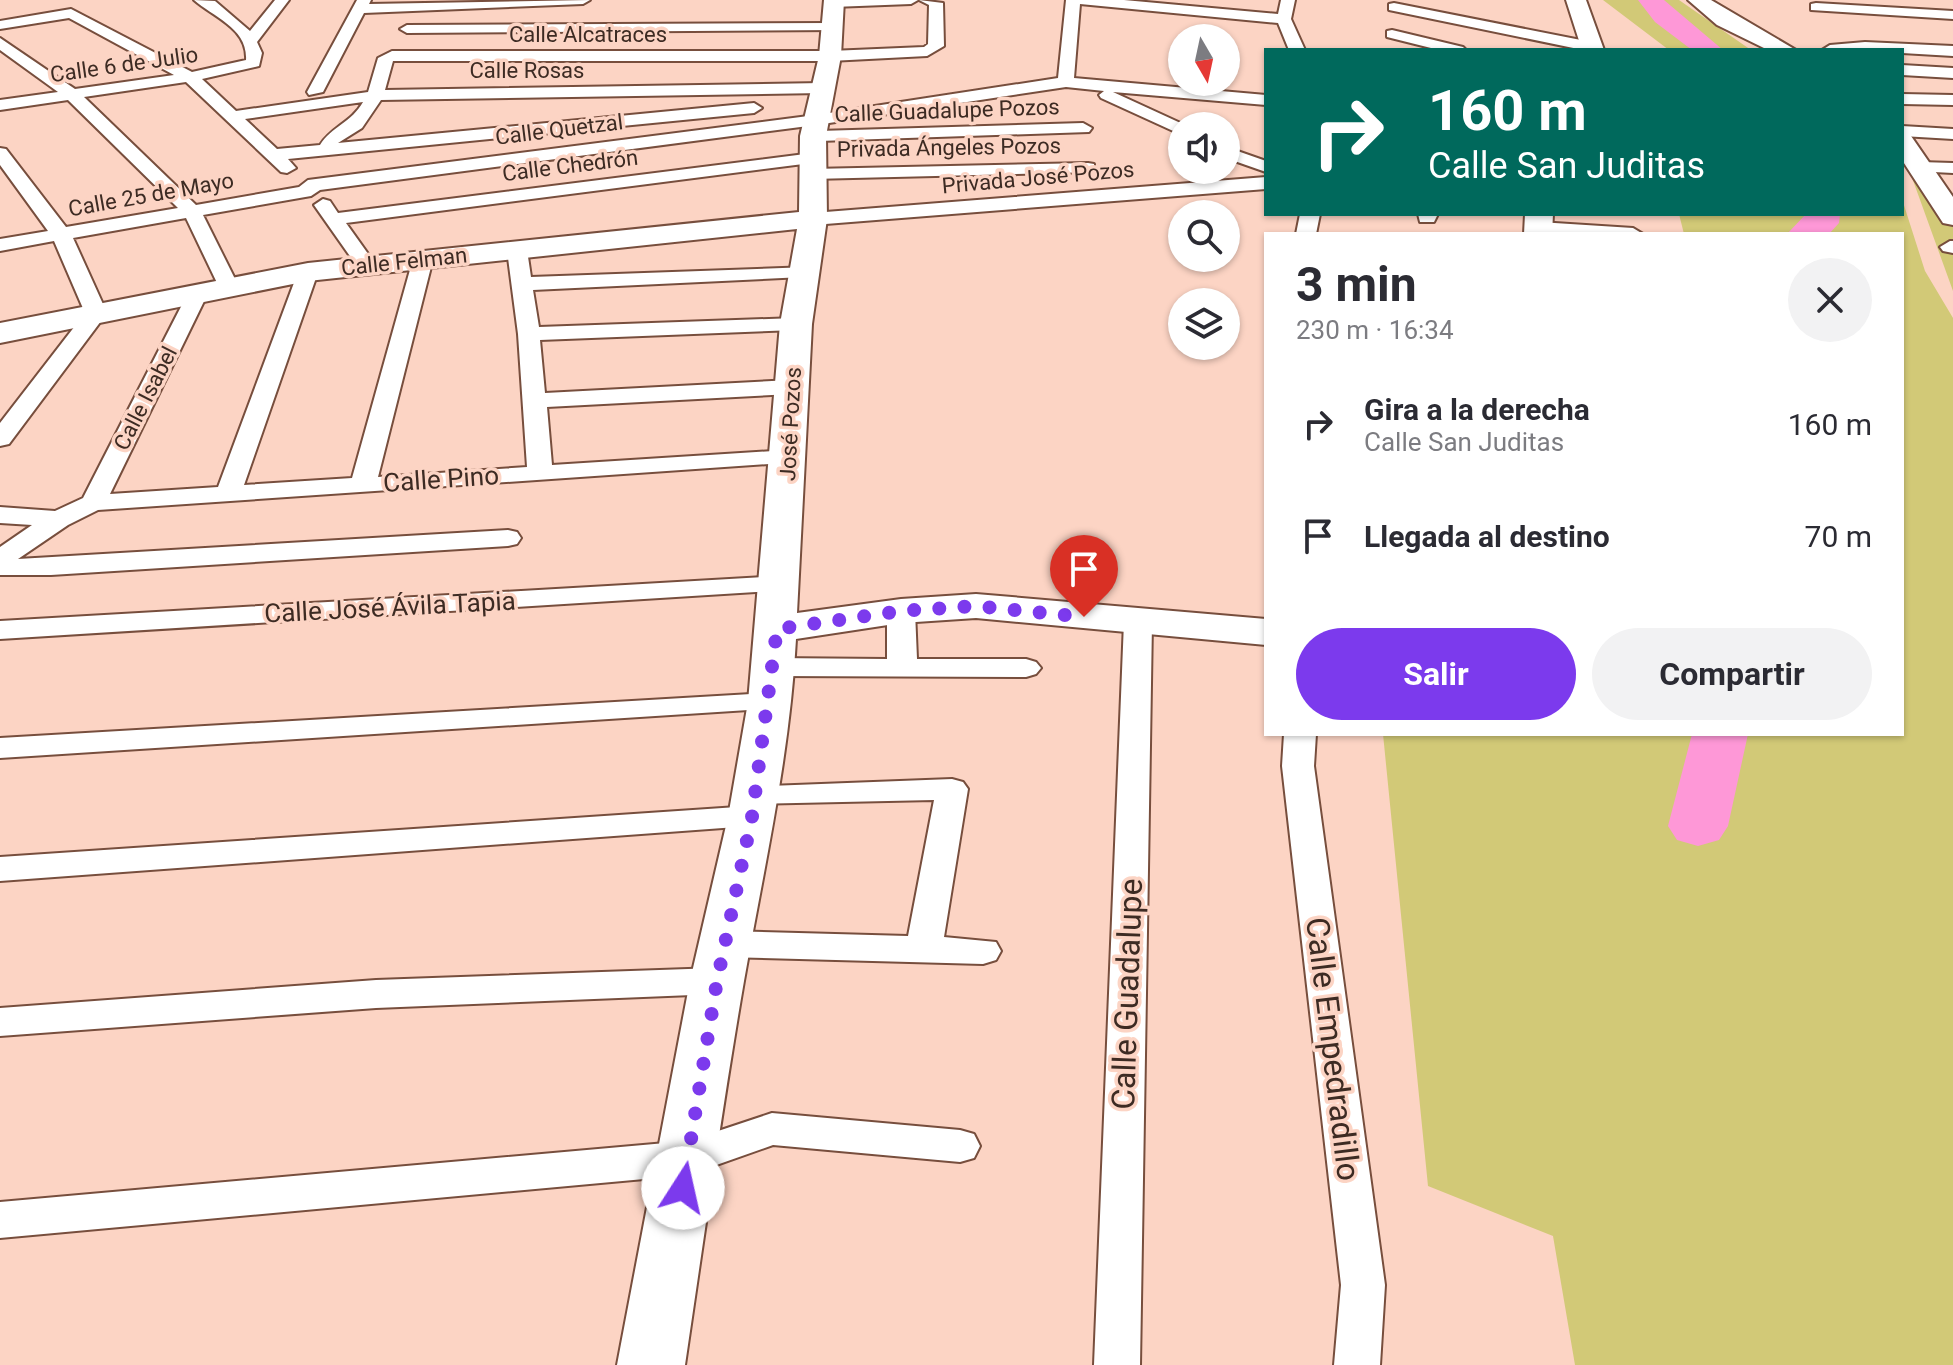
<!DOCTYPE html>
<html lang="es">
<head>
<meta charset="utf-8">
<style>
  :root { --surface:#fff; --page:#f2f2f3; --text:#2b2b33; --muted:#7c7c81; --accent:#7c3aed }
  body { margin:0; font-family:Roboto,sans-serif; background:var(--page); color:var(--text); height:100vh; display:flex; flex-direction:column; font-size:30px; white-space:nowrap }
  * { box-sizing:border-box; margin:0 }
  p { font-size:26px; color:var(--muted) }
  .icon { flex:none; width:44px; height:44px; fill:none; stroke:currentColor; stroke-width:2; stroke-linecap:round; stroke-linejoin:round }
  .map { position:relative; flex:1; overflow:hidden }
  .sheet { position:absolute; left:1264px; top:232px; width:640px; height:504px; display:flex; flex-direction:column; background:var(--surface); border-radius:0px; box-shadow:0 2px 6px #0004 }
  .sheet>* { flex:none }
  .banner { position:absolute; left:1264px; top:48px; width:640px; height:168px; border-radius:0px; box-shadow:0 2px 6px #0004; background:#00695c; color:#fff; overflow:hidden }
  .needle { width:52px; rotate:171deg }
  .tools { position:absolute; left:1168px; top:24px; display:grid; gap:16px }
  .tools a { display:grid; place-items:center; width:72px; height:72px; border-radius:50%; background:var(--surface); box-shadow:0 2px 6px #0004; font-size:40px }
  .pin { position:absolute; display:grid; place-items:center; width:68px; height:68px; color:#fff; margin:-82px -34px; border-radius:50% 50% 50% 0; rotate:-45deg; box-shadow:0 0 8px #0007 }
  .pin .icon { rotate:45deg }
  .me { position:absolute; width:88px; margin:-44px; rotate:10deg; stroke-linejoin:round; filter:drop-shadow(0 0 6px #0008) }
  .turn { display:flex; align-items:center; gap:28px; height:168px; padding:0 32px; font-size:36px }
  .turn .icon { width:104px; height:104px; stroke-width:2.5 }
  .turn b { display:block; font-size:56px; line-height:68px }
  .round { display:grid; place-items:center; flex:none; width:84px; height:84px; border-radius:42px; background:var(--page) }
  .head { display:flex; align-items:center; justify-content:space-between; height:136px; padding:0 32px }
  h1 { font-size:48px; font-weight:700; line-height:60px }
  .button { display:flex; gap:16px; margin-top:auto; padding:16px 32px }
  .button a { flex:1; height:92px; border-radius:48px; background:var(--accent); color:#fff; font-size:32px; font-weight:700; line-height:92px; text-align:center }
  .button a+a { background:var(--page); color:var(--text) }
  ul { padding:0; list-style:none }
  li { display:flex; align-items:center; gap:24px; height:112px; padding:0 32px }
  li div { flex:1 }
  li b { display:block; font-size:30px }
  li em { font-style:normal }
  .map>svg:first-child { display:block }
  .green { fill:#d2c977 }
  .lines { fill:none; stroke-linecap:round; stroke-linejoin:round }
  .river { fill:#fe98d7; fill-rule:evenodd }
  .street-casing { stroke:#774e3d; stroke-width:4 }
  .secondary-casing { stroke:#774e3d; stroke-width:4 }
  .street { fill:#fff; fill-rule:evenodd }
  .secondary { fill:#fff; fill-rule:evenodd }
  .route { stroke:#7c3aed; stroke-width:14; stroke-dasharray:0 25.2 }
  .labels { text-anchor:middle; stroke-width:7; stroke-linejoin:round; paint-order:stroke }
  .far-street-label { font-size:22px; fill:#3d2b23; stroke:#fcd4c4 }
  .street-label { font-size:26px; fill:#3d2b23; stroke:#fcd4c4 }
  .near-street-label { font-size:32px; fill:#3d2b23; stroke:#fcd4c4 }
</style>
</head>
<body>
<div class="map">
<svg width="1953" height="1365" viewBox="0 0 1953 1365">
  <rect width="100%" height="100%" fill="#fcd4c4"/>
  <path class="green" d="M1603,0H1679L1751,50H1669Z
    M1902,142L1953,226V291L1902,150Z
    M1902,199L1925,271L1953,318V1365H1575L1553,1236L1428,1186L1383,734H1902V234H1684L1679,214H1902Z"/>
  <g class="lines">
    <path class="river" d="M1638,0H1664L1723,50H1692L1655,22Z
      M1806,214H1840L1839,223L1829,234H1787Z
      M1692,734H1748L1728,826L1719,840L1698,846L1677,840L1668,826Z"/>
    <g class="street-casing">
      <path id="street" d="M194,0L215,1L250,31L275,0H289L257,42L262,53L259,66L202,79L236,111L368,92L378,58L392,51H830L924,47L928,44L929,5L919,0L943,3L944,46L927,56L830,61H393L385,90L823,83L831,88L823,93L381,100L362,128L338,143L754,103L762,108L754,113L288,159L296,168L287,173L281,172L186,82L84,97L196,205L299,187L308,180L816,115L1058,78L1066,0H1124L1278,14L1281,0H1295L1291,19L1305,50H1289L1278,23L1080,4L1074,78L1266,95V105L1113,92L1187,126H1182V135L1101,98L1099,95L1104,91L1066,87L816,125L320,190L311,196L203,215L239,287L229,293L219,287L186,218L73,238L107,313L9,444L0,446V423L85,313L54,241L0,251V239L48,231L0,165V148L6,149L66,227L178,208L68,100L0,110V100L58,92L0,50V38L75,89L174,75L69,18L0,29V21L71,9L192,72L246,60C248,28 213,17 194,0ZM363,102C352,122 331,127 320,145L277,149L245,119Z
        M357,0H371L369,4L590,0L583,4L364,13L323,92L309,95L307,92Z
        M828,0H918L911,4L833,7L828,6Z
        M1394,3L1591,42L1599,47L1583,50L1389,10V4Z
        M1816,3L1953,11V19L1811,10V4Z
        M833,23L838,24V30L407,33L400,29L407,25Z
        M1392,30L1463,47L1466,50H1439L1387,37V31Z
        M1865,42L1953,46V56L1902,53V50H1822L1830,45Z
        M1902,65L1953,68V78L1902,75Z
        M1902,94L1953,95V105L1902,104Z
        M1083,123L1092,128L1089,132L819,141L810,136L819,131Z
        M1902,126L1953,129V139L1902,136Z
        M1226,147L1266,161V172L1226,158Z
        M813,153L819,154V162L346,223L376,265L366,271L359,269L314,205L323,199L330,201L338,213Z
        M1920,162L1953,163V173L1914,171L1911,167Z
        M1088,163L1094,164V172L812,179L803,174L812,169Z
        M1266,177V189L813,225L803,219L813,213Z
        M1300,214H1320L1316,234H1296Z
        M1418,214H1438L1434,222H1420Z
        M1539,222L1633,228L1643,234L1532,232L1529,228L1532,224Z
        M1950,241H1953V253L1943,251L1940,247Z
        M517,244L527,250L531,277L810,267L813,271L803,277L533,290L539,327L796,318L807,324L796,330L540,340L545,393L792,380L804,387L792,394L547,407L552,465L789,450L801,457L798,462L98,510L68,525L18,559L508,530L517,532L521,538L517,544L508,546L51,575H0V547L32,525L0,523V507L55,511L83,498L188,293L198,287L208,293L110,494L218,487L298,272L308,266L318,272L244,485L352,478L413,259L423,253L433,259L378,477L527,467L518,334L507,250Z
        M780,576L790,578L794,584L790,590L0,639V621Z
        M901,603L911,605L915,611L917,659H1026L1036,662L1041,668L1036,674L1026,677L772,676L762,673L757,667L762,661L772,658L887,659V611L891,605Z
        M1138,613L1148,616L1152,622L1140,1365H1094L1124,622L1128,616Z
        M770,693L781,696L785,702L781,708L0,758V738Z
        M1284,734H1316L1314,766L1385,1285L1380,1365H1334L1341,1285L1282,766Z
        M952,779L963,782L968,789L944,937L996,942L1001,951L996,960L983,964L725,957L712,953L707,944L712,935L725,931L908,936L934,800L754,804L742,801L738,794L742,787Z
        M752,806L764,809L769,817L764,825L0,881V857Z
        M717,968L730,972L735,981L730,990L717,994L376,1008L0,1036V1008L376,980Z
        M772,1113L960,1130L974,1134L980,1146L974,1158L960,1162L773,1145L688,1175L0,1238V1202L688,1141Z"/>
    </g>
    <g class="secondary-casing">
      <path id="secondary" d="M824,0H844L841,56L826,136L827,219L812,324L797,613L901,599L976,594L1266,619V645L976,618L901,623L796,639C790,755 764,867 744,981C722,1108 704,1237 685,1365H617L690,981L728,817L748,702L780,324L797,229L308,281L0,343V323L308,263L799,212L800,136L819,56Z
        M1566,0H1586L1604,50H1582Z
        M1688,0H1711L1796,50H1768L1717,25Z
        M1902,133L1911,136L1953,197V225L1943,223L1902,160Z
        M1525,214H1553L1552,234H1524Z"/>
    </g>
    <use href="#street" class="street"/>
    <use href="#secondary" class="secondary"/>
  </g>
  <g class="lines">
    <path class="route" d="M683,1188L717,981L752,817L777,629L901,611L976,606L1084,617"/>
  </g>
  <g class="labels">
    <g class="far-street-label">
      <text x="588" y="42">Calle Alcatraces</text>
      <text transform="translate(124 64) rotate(-8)" y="8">Calle 6 de Julio</text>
      <text x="527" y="78">Calle Rosas</text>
      <text transform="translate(947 110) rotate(-2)" y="8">Calle Guadalupe Pozos</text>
      <text transform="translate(559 129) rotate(-7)" y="8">Calle Quetzal</text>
      <text transform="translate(949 147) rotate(-1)" y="8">Privada Ángeles Pozos</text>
      <text transform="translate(570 165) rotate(-7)" y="8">Calle Chedrón</text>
      <text transform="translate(1038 177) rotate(-5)" y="8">Privada José Pozos</text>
      <text transform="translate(151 194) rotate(-10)" y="8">Calle 25 de Mayo</text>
      <text transform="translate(404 261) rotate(-6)" y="8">Calle Felman</text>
      <text transform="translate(145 398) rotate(-63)" y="8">Calle Isabel</text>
      <text transform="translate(790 424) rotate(-87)" y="8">José Pozos</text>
    </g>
    <g class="street-label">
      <text transform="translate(441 479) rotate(-4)" y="9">Calle Pino</text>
      <text transform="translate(390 607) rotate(-3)" y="9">Calle José Ávila Tapia</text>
    </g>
    <g class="near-street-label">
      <text transform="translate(1127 994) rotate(-88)" y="11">Calle Guadalupe</text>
      <text transform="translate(1333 1049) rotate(83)" y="11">Calle Empedradillo</text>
    </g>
  </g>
</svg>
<div class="tools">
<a><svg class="needle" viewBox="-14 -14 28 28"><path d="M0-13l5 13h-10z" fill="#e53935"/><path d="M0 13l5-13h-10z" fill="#7c7c81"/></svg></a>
<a><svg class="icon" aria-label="sound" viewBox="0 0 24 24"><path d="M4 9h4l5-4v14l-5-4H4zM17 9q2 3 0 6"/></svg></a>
<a><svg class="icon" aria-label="search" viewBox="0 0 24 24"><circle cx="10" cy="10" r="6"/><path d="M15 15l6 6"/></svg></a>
<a><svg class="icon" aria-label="layers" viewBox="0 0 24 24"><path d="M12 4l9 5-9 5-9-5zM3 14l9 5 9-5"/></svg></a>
</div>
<div class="pin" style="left:1084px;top:617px;background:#d93025"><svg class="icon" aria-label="arrive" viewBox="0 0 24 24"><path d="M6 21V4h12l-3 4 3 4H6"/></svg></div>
<svg class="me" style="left:683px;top:1188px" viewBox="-20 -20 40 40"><circle r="19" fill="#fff"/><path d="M0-13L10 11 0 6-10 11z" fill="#7c3aed"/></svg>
<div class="banner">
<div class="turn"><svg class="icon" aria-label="right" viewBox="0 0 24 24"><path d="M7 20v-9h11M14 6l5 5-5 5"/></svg><div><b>160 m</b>Calle San Juditas</div></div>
</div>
<section class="sheet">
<div class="head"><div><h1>3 min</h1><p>230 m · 16:34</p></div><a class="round"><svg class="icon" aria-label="close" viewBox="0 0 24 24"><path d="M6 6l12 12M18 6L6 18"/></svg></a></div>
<ul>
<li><svg class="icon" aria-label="right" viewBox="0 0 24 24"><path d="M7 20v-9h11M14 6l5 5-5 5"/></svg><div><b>Gira a la derecha</b><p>Calle San Juditas</p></div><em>160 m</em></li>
<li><svg class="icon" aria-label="arrive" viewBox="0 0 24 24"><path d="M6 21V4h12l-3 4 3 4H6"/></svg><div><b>Llegada al destino</b></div><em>70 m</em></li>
</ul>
<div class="button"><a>Salir</a><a>Compartir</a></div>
</section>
</div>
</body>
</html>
